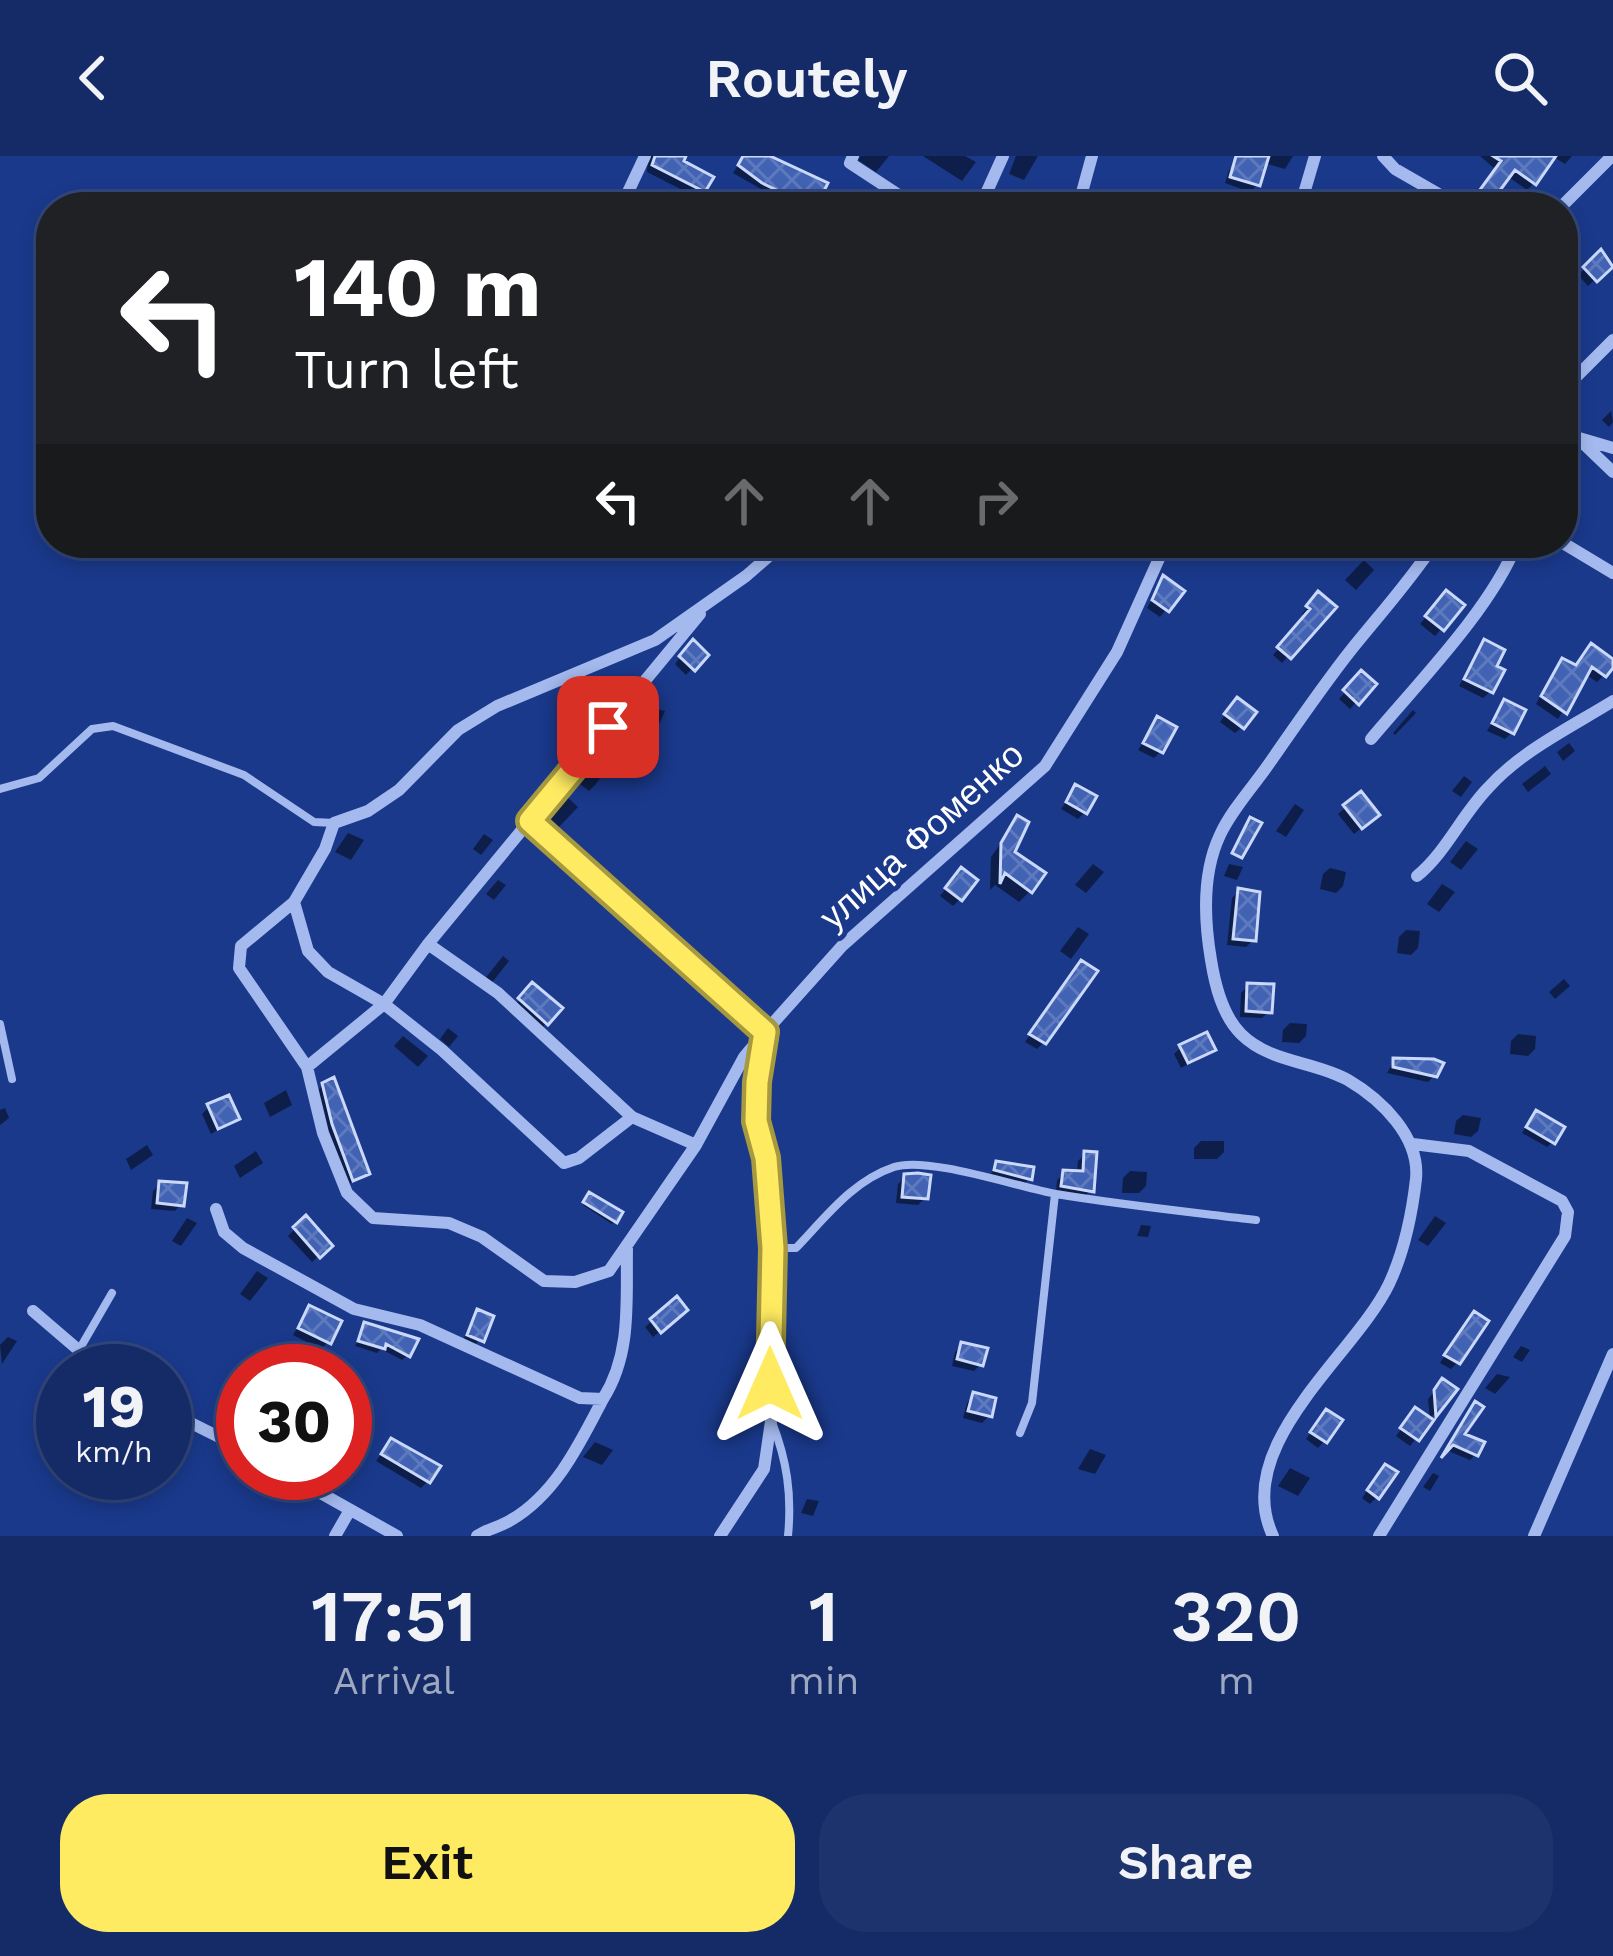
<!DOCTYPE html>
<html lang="en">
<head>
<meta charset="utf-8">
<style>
  :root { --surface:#142b68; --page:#1d336e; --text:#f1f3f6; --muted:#9da7c0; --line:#33477c; --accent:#ffeb61 }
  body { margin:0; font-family:"Work Sans",sans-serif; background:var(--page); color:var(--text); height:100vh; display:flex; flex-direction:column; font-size:45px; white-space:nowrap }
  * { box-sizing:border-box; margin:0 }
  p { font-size:39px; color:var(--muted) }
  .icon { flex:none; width:66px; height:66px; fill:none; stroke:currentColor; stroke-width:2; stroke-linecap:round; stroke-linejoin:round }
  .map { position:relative; height:1380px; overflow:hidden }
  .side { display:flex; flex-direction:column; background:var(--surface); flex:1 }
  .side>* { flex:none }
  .banner { position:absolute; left:36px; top:36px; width:1542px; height:366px; border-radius:48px; box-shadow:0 6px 18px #0003,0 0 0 3px var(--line); background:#202124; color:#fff; overflow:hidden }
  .speed { position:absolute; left:36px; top:1188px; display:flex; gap:24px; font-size:60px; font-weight:700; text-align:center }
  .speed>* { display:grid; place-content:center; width:156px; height:156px; border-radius:50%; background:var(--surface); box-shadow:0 6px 18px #0003,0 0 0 3px var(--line); line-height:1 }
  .speed small { font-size:30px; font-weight:400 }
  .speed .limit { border:18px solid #d22; background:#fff; color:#111 }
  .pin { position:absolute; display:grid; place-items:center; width:102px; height:102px; color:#fff; margin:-51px; border-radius:24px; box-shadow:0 6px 18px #0006 }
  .me { position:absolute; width:132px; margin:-66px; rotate:0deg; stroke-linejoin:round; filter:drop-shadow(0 0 9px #0008) }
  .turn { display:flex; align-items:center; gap:42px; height:252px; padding:0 60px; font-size:54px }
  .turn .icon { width:156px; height:156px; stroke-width:2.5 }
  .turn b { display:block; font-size:84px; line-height:102px }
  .lanes { display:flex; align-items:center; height:114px; padding:0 60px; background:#0003; justify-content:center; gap:60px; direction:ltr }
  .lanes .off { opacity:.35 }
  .eta { display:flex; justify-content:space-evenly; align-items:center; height:204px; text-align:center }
  .eta b { font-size:72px; font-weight:600; line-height:84px }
  .primary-button { display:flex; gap:24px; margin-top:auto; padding:24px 60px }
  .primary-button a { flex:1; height:138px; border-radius:48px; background:var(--accent); color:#111; font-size:48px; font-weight:600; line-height:138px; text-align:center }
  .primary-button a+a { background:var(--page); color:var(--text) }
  header { display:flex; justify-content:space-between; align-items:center; height:156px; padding:0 60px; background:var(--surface); font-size:54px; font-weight:600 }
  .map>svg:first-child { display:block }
  .shadow { fill:#0007 }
  .building { fill:url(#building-cross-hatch); stroke:#cad8fa; stroke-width:3 }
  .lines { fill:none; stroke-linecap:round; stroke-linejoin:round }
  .lane { stroke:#a4b9ee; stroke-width:8 }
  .street { stroke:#a4b9ee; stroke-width:12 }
  .route-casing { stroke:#a6993f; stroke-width:30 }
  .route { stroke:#ffeb61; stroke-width:21 }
  .labels { text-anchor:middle; stroke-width:10; stroke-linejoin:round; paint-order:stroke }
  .street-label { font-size:36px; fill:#fff; stroke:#1a398b }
</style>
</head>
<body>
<header><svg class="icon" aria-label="back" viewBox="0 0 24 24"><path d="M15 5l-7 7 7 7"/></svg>Routely<svg class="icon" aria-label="search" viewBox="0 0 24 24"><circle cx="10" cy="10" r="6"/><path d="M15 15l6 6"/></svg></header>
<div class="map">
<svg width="1613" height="1380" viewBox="0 0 1613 1380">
  <defs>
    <pattern id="building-cross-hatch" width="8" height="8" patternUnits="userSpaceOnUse" patternTransform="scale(3)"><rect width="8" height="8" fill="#4262b3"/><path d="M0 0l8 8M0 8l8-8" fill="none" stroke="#5e7abe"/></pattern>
  </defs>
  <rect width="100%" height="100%" fill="#1a398b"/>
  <path class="shadow" d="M648,0H683L680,6L703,35L696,41L647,16Z
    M744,0H764L813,51H792L733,17Z
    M861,0H889L876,16L858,4Z
    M923,0H965L976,6L962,25Z
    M1016,0H1038L1024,24L1009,18Z
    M1251,0H1293L1285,13L1264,7L1257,29L1250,36L1225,27L1229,14Z
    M1480,0H1532L1534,27L1527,34L1507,20L1494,38L1505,51H1471L1496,14Z
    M1552,0H1572L1565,8Z
    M1601,97L1612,108L1588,130L1578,119Z
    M1611,255L1613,266L1609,271L1602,264Z
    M1364,404L1374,414L1356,434L1345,424Z
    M1164,423L1181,435L1160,461L1147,452Z
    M1440,444L1461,450L1435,480L1420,468Z
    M1312,446L1333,451L1282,507L1273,499L1306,462L1302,458Z
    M1485,487L1493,512L1490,536L1483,542L1459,530Z
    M686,494L705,499L686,519L675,508Z
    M1585,498L1604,519L1597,526L1585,518L1558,563L1536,548L1556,512L1562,505L1575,512Z
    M1361,518L1373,529L1350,553L1339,543Z
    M1504,547L1512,576L1505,583L1487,575Z
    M1230,552L1242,571L1235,577L1220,566Z
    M656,553L665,555L658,571L649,568Z
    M1413,554L1416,557L1395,579L1393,577Z
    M1157,564L1161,595L1154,602L1138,594Z
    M1569,587L1575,595L1563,605L1557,596Z
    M1545,610L1551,618L1528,636L1522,628Z
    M590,612L601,621L595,629L589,635L580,628L571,634Z
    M1464,620L1472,626L1461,641L1452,635Z
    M1076,632L1085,656L1078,663L1061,653Z
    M1360,639L1369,666L1354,678L1338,658Z
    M568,642L578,651L559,671L550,662Z
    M1295,648L1304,654L1286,681L1276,675Z
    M1018,663L1011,697L1030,735L1019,746L995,729L990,734L991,701Z
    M348,677L364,684L351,704L335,696Z
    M484,678L493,684L481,699L473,693Z
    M1466,685L1478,693L1461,714L1450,706Z
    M1093,708L1104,716L1086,737L1075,729Z
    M1229,708L1243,711L1237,724L1224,720Z
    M1330,712L1346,716L1343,730L1336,737L1320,733L1323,718Z
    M954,722L960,743L953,750L940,740Z
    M498,724L506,729L494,744L486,738Z
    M1442,728L1455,736L1439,756L1427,748Z
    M1239,735L1253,784L1246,791L1227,789L1232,742Z
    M1078,771L1089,778L1071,803L1060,795Z
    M1406,774L1420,775L1418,792L1411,799L1397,797L1399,781Z
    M503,800L509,805L490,829L483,825Z
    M1075,814L1044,886L1037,893L1025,886Z
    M1564,823L1570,830L1555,843L1549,836Z
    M532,830L559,853L540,874L514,850Z
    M1248,830L1269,855L1262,862L1240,861L1241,837Z
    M1290,867L1307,868L1306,880L1299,887L1282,886L1283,874Z
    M448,872L458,880L449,891L440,883Z
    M1518,878L1536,880L1535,893L1528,900L1510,898L1511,885Z
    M403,880L428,900L418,911L394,890Z
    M1181,891L1212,893L1181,912L1174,898Z
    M1394,905L1435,919L1428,926L1387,917Z
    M323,929L367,1017L346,1030L326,975L316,936Z
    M286,934L292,949L270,961L264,947Z
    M209,951L236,963L211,978L202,958Z
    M5,952L9,962L0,969V954Z
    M1463,959L1481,962L1478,975L1471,981L1454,978L1456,965Z
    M1531,963L1553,986L1547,991L1522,977Z
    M1201,985H1224V996L1217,1003H1194V992Z
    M147,989L153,999L131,1014L126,1003Z
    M256,995L263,1007L240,1022L234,1010Z
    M1085,998L1091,1034L1084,1041L1056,1037L1057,1024L1064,1017L1077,1018L1078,1005Z
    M997,1008L1029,1023L1023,1029L989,1021Z
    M1130,1015L1147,1016L1146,1030L1139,1037H1122L1123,1022Z
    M905,1021L925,1042L918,1049L896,1047L898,1028Z
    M160,1028L181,1048L175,1055L151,1053L153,1035Z
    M587,1042L619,1057L612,1068L583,1049Z
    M1435,1060L1446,1067L1428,1090L1418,1084Z
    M187,1062L197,1067L181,1090L172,1085Z
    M305,1063L329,1090L312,1106L288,1080Z
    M1141,1069L1151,1070L1148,1081L1137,1080Z
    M257,1115L268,1122L250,1145L240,1138Z
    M309,1153L328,1186L321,1193L293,1179Z
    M478,1157L490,1161L474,1192L462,1186Z
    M678,1161L653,1181L645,1171L652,1165Z
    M1468,1165L1458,1206L1451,1213L1440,1207Z
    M365,1170L408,1199L402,1204L381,1193L377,1197L355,1190Z
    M8,1181L17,1185L2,1208L0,1189Z
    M962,1189L981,1208L974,1215L952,1210L955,1196Z
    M1521,1190L1530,1194L1522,1206L1513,1201Z
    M1497,1218L1510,1221L1495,1238L1485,1232Z
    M237,1221L243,1222V1237L233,1235Z
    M1436,1233L1453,1234L1430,1263L1428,1243Z
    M973,1240L989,1260L982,1267L963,1262L967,1247Z
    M1470,1254L1460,1280L1476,1298L1470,1304L1446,1294Z
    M1409,1262L1430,1265L1410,1290L1396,1280Z
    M1320,1264L1324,1285L1318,1292L1306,1283Z
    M351,1267L363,1274L348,1293L345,1273Z
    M391,1285L428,1325L421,1332L376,1305Z
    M595,1286L613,1294L602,1309L583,1301Z
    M1090,1293L1106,1299L1095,1318L1078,1313Z
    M1290,1312L1310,1322L1298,1340L1278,1330Z
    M1433,1317L1439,1320L1430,1335L1423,1331Z
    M1379,1318L1377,1341L1370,1348L1362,1342Z
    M807,1343L819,1345L813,1360L801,1357Z"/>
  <path class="building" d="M655,0H686L684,5L714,21L705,36L652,9Z
    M743,0H770L828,27L816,51H812L762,27L738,9Z
    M1236,0H1269L1260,30L1230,21Z
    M1493,0H1556L1536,29L1515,14L1498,37L1518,51H1486L1474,42L1501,5Z
    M1601,93L1613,111L1597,126L1583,111Z
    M1163,419L1185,435L1169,456L1152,444Z
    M1446,434L1465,449L1444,475L1425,460Z
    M1318,435L1337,451L1291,503L1277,491L1310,453L1306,450Z
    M693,483L709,499L695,515L679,500Z
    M1484,483L1505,494L1497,510L1505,514L1493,537L1464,523Z
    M1591,487L1613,503V512L1606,521L1592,511L1567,558L1541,540L1562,502L1576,509Z
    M1361,514L1377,528L1359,549L1343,534Z
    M1237,541L1257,556L1244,573L1224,558Z
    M1504,543L1526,554L1514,578L1492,567Z
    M1157,560L1177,571L1163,597L1143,587Z
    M1075,628L1097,640L1087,658L1066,646Z
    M1361,635L1380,659L1362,673L1343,649Z
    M1017,659L1029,666L1015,696L1046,717L1032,737L1005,717L1000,728L1001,687Z
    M1250,661L1262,667L1242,702L1232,697Z
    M961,711L978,724L962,745L945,732Z
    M1238,732L1260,736L1256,785L1233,783Z
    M1081,804L1098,815L1046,888L1029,878Z
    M532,826L563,852L548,869L518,842Z
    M1247,827L1274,828L1272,857L1246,855Z
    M1207,876L1216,894L1188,907L1179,889Z
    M1393,902L1434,903L1444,907L1437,921L1393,911Z
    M334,921L370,1018L353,1025L332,968L322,927Z
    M229,939L240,963L218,973L207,948Z
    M1536,954L1565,971L1555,988L1526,971Z
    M1084,995L1097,996L1094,1036L1061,1030L1063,1014L1083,1015Z
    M996,1005L1034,1011L1032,1024L994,1014Z
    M918,1017L931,1019L928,1043L902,1041L904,1018Z
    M159,1025L187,1027L184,1050L157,1047Z
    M589,1036L623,1056L617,1067L583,1046Z
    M306,1059L333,1090L320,1102L293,1071Z
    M677,1140L688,1154L661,1177L650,1163Z
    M309,1149L342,1165L331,1188L298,1172Z
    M477,1153L494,1160L484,1186L467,1179Z
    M1474,1155L1489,1165L1460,1208L1444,1199Z
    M364,1166L419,1183L410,1201L386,1188L385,1193L358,1185Z
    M961,1186L988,1192L983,1210L957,1203Z
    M1442,1222L1458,1233L1436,1261L1434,1234Z
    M973,1236L996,1242L992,1261L968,1255Z
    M1475,1245L1484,1251L1465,1278L1485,1286L1478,1300L1453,1289L1441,1302Z
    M1415,1251L1434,1264L1419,1285L1400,1272Z
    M1326,1253L1343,1264L1327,1287L1310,1276Z
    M391,1282L441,1310L430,1327L381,1298Z
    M1385,1308L1398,1316L1379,1343L1367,1334Z"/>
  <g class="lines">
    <path class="lane" d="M0,633L39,622L92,573L113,570L244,619L314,666L334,667
      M0,868L12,923
      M773,1092H796C825,1062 852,1025 894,1011C927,1000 1018,1031 1056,1038C1122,1049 1190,1056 1256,1064
      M79,1194L112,1137
      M772,1266C787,1305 792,1338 788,1380
      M1020,1277L1032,1247L1055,1038"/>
    <path class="street" d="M853,0L850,7L917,51
      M1383,0L1395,13L1461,51
      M621,51L645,0
      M980,51L1003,0
      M1078,51L1092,0
      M1300,51L1315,0
      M1561,51L1612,0
      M1563,234L1613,184
      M1563,268L1613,316
      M1579,282L1613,292
      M784,387L746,420L655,484L497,550L458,574L399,634L368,655L334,667L325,693L294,746L241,790L239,812L307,911L323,977L347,1037L373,1062L449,1067L482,1081L544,1125L575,1126L609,1115L696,989L744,901L765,876L842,790L1045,610L1117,496L1166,387
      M1563,387L1613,417
      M1371,583C1417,528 1491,453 1517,387
      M530,665L765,876
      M1417,720C1447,695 1461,660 1488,632C1521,595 1571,571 1613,545
      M294,746L308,795L328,816L384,848L442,894L564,1007L579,1002L632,961
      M428,788L498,837L632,961L696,989
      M307,911L384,848L428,788L700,458
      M216,1053L224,1076L243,1092L354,1153L420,1169L580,1242L603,1243C632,1197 626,1145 627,1093
      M33,1155L103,1215
      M165,1254L243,1293
      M285,1317L397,1380
      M335,1380L350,1354
      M477,1380C487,1373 500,1371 511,1364C556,1338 580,1287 603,1243
      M720,1380L764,1313L771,1265L773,1092L766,1002L756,965L757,926L765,877
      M1273,1380C1230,1289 1355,1199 1389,1128C1404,1096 1412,1058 1416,1023C1420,981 1382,944 1348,924C1314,905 1270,907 1241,878C1222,859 1215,829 1211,804C1204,763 1202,717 1220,679C1231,655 1251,633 1266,612C1294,572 1321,532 1351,494C1380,458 1410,425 1435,387
      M1379,1380L1565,1080L1568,1056L1562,1045L1469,995L1413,988
      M1534,1380L1613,1198"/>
  </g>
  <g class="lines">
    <g class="route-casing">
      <path id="route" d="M608,571L530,665L765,876L757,926L756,965L766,1002L773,1092L770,1228"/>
    </g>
    <use href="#route" class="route"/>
  </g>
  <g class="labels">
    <g class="street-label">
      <text transform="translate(921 679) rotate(-42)" y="13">улица Фоменко</text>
    </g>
  </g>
</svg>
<div class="speed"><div>19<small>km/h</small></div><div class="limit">30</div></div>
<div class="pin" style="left:608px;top:571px;background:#d93025"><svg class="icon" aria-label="arrive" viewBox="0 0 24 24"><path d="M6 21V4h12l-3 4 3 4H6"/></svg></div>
<svg class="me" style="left:770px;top:1228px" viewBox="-20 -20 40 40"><path d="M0-17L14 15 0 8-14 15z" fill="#ffeb61" stroke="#fff" stroke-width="4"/></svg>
<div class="banner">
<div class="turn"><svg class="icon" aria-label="left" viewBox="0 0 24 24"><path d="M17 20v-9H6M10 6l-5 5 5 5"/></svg><div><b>140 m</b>Turn left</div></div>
<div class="lanes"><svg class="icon" aria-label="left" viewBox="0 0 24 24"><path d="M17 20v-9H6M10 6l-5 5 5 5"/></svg><svg class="icon off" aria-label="ahead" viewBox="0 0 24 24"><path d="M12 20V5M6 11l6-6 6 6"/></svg><svg class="icon off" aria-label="ahead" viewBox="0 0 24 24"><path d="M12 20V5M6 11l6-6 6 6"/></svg><svg class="icon off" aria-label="right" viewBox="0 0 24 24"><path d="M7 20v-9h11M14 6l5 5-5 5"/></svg></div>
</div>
</div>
<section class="side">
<div class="eta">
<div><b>17:51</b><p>Arrival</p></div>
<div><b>1</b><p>min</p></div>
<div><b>320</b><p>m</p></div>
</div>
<div class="primary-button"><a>Exit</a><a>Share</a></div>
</section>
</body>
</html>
